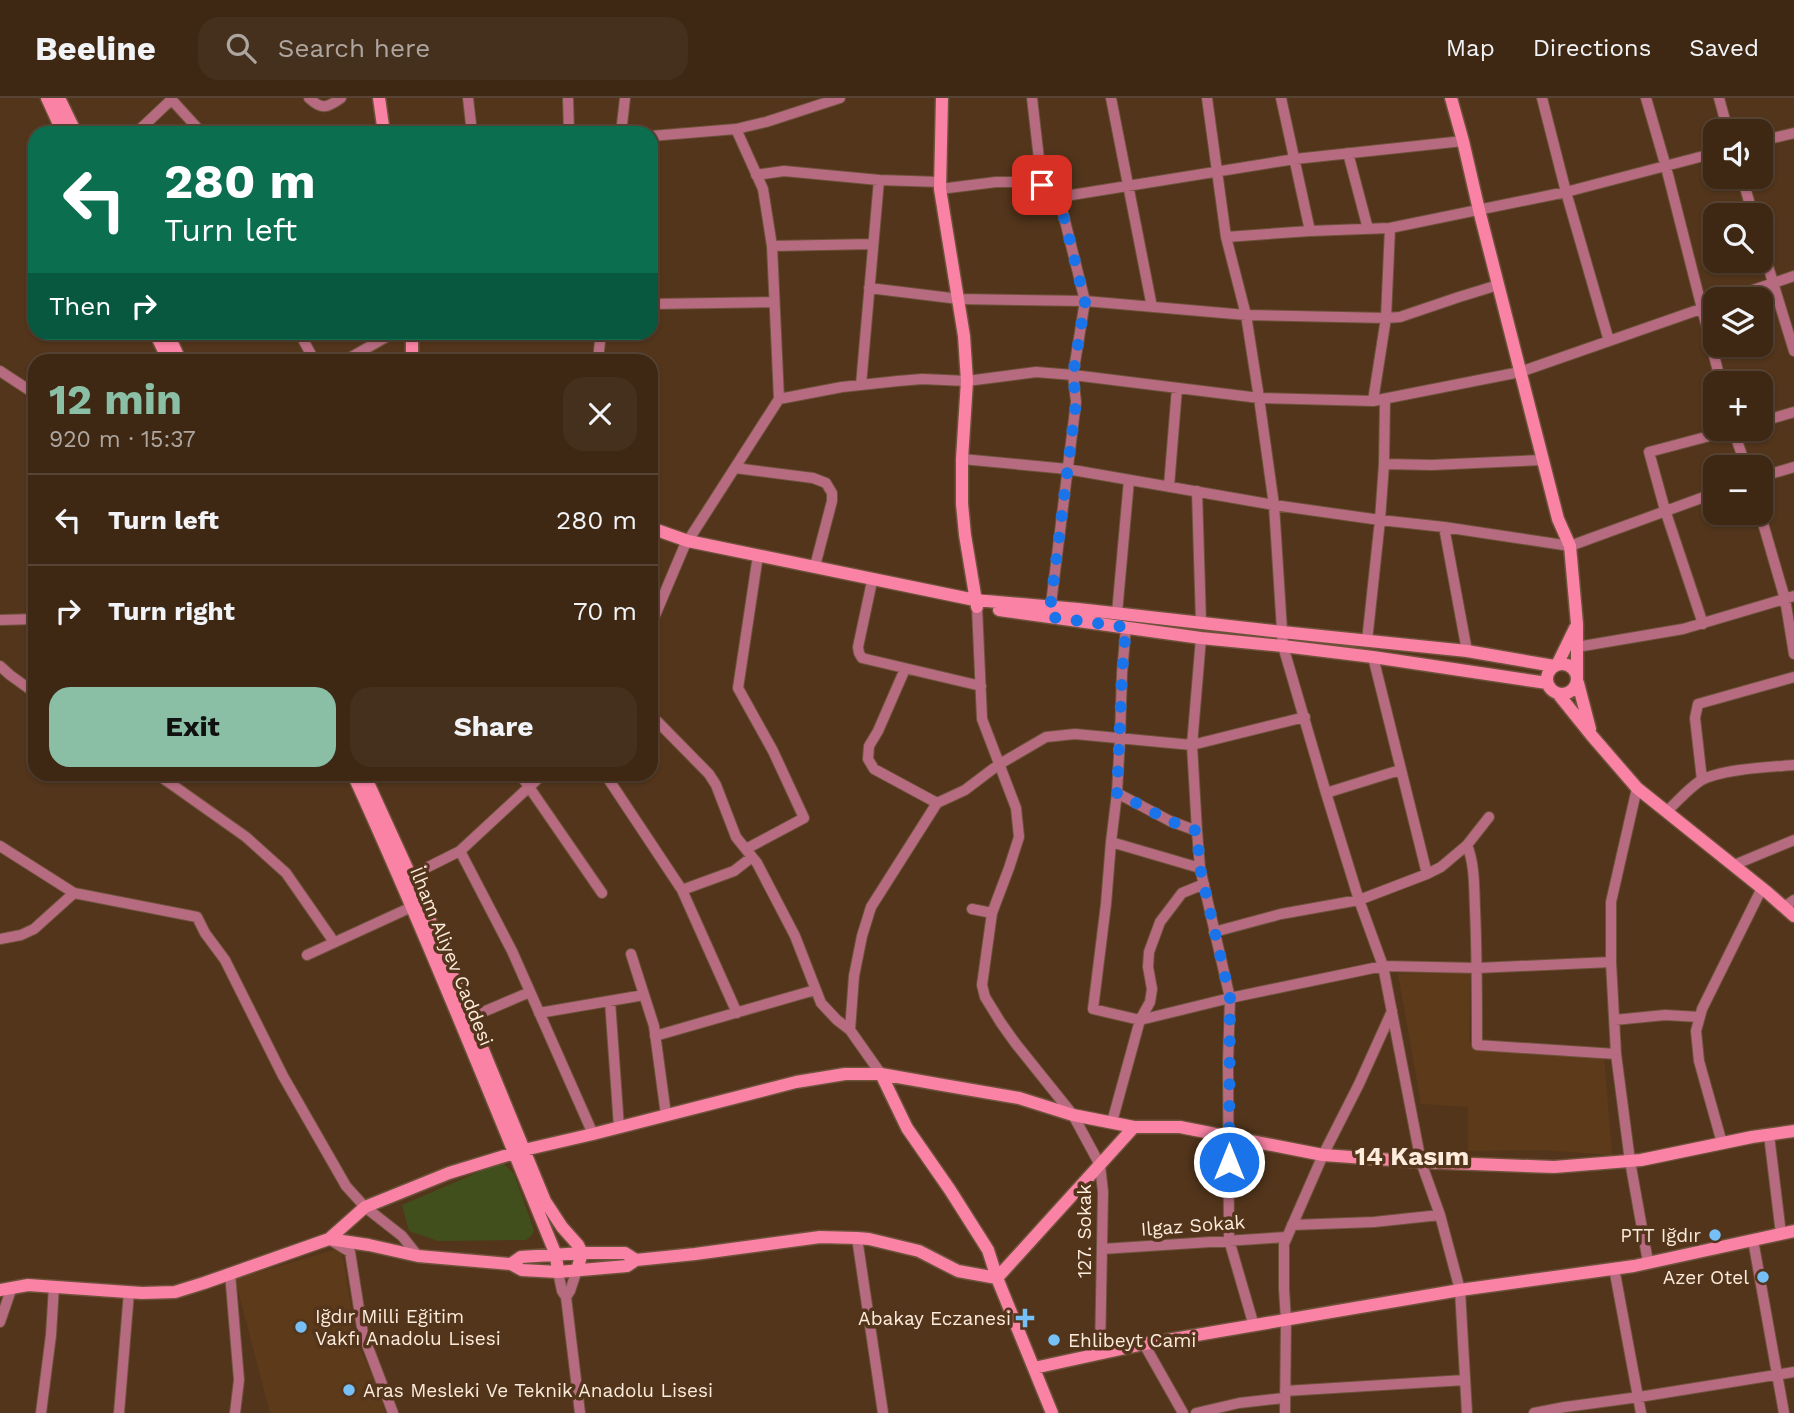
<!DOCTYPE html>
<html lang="en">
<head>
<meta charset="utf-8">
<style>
  :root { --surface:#3e2814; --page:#45301d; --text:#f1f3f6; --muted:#ada6a0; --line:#574434; --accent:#8abfa5 }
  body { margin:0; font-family:"Work Sans",sans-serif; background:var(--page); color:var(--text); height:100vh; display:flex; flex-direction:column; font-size:26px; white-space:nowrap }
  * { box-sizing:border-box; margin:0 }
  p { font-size:23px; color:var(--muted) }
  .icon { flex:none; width:38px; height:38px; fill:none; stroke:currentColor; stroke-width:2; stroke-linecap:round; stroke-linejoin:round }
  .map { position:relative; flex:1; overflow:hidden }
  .panel { position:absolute; left:28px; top:256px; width:630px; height:427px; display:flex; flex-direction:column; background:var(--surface); border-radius:21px; box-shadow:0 2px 5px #0004,0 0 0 2px var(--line) }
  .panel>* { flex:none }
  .hud { position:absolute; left:28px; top:28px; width:630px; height:214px; border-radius:21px; box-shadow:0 2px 5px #0004,0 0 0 2px var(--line); background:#0b6e4f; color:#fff; overflow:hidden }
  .controls { position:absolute; left:1703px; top:21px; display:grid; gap:14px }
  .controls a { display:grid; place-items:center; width:70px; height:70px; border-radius:14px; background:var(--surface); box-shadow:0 2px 5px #0004,0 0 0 2px var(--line); font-size:35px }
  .pin { position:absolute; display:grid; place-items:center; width:60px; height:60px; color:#fff; margin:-30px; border-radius:14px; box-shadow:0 4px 10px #0006 }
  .me { position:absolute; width:77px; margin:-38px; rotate:0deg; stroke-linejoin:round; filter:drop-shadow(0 0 5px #0008) }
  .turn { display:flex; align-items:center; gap:24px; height:147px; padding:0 21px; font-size:32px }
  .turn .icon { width:91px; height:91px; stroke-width:2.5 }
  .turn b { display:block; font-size:49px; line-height:60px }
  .then { display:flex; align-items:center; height:66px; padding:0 21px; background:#0003; gap:14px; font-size:26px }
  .round { display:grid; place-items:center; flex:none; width:74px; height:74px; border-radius:21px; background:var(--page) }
  .head { display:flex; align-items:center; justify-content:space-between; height:119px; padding:0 21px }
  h1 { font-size:42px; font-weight:700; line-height:52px; color:var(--accent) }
  .cta { display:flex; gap:14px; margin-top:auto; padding:14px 21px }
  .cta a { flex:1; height:80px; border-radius:21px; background:var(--accent); color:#111; font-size:28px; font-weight:700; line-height:80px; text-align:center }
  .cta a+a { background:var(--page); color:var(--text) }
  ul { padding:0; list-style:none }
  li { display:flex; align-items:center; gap:21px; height:91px; padding:0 21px; border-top:2px solid var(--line) }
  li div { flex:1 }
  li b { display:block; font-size:26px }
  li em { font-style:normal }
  header { display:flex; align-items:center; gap:42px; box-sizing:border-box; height:98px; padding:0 35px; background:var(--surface); border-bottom:2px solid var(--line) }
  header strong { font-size:33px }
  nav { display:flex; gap:38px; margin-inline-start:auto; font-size:24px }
  .search { width:490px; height:63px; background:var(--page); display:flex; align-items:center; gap:18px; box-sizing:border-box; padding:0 24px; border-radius:21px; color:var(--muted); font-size:26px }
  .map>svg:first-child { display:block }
  .built { fill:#5d3b1a }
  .green { fill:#414f1c }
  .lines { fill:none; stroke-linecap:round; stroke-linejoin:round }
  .street-casing { stroke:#6d523a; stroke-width:12 }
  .secondary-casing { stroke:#6d523a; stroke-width:15 }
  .street { stroke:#b66b80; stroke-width:10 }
  .secondary { stroke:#f982a5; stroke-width:12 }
  .route { stroke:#1a73e8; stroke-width:12; stroke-dasharray:0 21.6 }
  .poi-dot { fill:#76c0f7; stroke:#52351b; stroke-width:2.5 }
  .labels { text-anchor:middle; stroke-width:7; stroke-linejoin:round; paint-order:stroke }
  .street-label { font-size:19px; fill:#fdebdc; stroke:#52351b }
  .poi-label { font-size:19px; fill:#fdebdc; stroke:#52351b; text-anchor:end }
  .district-label { font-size:26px; font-weight:bold; fill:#fdebdc; stroke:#52351b }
</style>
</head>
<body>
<header>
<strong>Beeline</strong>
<div class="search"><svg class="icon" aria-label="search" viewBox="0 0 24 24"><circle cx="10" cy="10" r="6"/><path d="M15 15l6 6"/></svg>Search here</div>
<nav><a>Map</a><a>Directions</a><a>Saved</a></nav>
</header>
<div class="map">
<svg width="1794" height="1315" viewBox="0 0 1794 1315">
  <rect width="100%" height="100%" fill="#52351b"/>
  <path class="built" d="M1470,873L1469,945L1604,958L1612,1057L1540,1052L1468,1053V1009L1421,1006L1398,876Z
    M334,1152L342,1154L354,1225L352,1234L372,1277L386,1315H270L235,1181Z"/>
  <path class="green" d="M502,1064L514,1076L534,1132L532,1137L526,1142L438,1143L409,1133L402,1107Z"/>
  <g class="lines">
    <g class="street-casing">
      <path id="street" d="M170,0L202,35
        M309,0C322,12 327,10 341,0
        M468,0L472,35
        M568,0L569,35
        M1032,0L1042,87
        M1111,0L1152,209
        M1207,0L1226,139L1246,217L1259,300L1274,407L1283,548L1326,695L1359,802L1383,868L1421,1064L1440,1117L1460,1192L1467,1315
        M1281,0L1310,133
        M1542,0L1566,94L1609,243
        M1646,0L1666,69L1721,285
        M1719,0L1728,33
        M136,35L171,2
        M621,35L625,0
        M651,38L736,31L766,24L840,0
        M1760,43L1794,35
        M1348,55L1368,131
        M756,77L784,73L879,82
        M1742,79L1753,117
        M940,91L996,84H1033L1050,90L1059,99L1085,203L1073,277L1076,304L1050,514
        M1059,99L1295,61L1463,43
        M1226,139L1310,133L1390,130L1566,94L1715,55
        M1760,142L1794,253
        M772,148L873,146
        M869,190L959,201L1085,203L1246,217L1386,220L1400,219L1459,199L1498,187
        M1727,201L1794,178
        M651,206L774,204
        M299,234L314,262
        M346,262L395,234
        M598,262L601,234
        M0,273L35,296
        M861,287L879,82L940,84
        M779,301L842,289L898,283L922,281L967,283L1036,274L1073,277L1259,300L1373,303L1520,274L1715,206
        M1373,303L1386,220L1390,130
        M1760,324L1794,314
        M1733,331L1746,369
        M962,361L1067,371L1274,407L1380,422L1444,429L1570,448L1715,395
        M1384,366L1432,367L1543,362
        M735,370L813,380L826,385L832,395V403L815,468
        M1760,379L1794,369
        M1169,388L1177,290
        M1197,393L1201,525
        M1760,415L1785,501L1794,556
        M1444,429L1467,553
        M871,488L858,549L859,555L862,560L981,588
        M977,509L982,621L1016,710L1019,739L1009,770L992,815L982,887L985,899L1001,925L1016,946L1073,1017L1100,1067L1103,1094L1100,1255
        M1117,515L1129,382
        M0,522L35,521
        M1703,526L1665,412L1649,354L1736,331
        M651,527L684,449L779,301L772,148L763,91L736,31
        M1126,529L1122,575L1120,639L1117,695L1111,744L1106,806L1093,911L1140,922L1230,900L1383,868L1478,870L1611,864
        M1201,540L1192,647L1197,733L1200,770L1230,900L1228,965L1229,1142L1254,1228
        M1367,543L1380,422L1384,366L1385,301
        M1577,549L1683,531L1794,498
        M1373,559L1427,776
        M0,568L10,577L35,595
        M905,571L878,633L869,648L868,661L874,671L937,705
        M651,617L709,676L716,687L736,739L757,765L795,838L821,905L837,922L850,932L881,976
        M157,676L246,739L286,775L334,844
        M520,676L602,795
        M605,676L682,792L737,915
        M1702,682L1695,620L1698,606L1794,579
        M1637,690L1611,804V864L1616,956L1630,1063L1648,1164
        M1117,695L1170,723L1197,733
        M1326,695L1400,672
        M1667,713C1677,704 1688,691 1700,683C1720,671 1771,669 1794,667
        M1111,744L1200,770
        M1467,747C1475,767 1474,790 1475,811C1477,856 1477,901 1477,947L1616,956
        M0,748L74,795L197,819L205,835L225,862L283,978L346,1088L365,1109L402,1138L418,1158
        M746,751L804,720L773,653L738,590L757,464
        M460,753L512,853L593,1036
        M1734,767L1794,742
        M406,780L460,753L543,676
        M682,792L734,773L752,759
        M1784,809L1794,802
        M972,811L992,815
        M1214,834L1281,816L1359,802L1427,776L1441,769L1467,747L1489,719
        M0,841L21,837L34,831L74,795
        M631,856L654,928L666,1017
        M307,857L416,807
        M610,903L619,1029
        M539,915L644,897
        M469,920L530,894
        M1614,922L1665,917L1700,919
        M850,932L854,878L862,838L871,809L937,705L965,692L998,667L1046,639L1075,636L1192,647L1305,619
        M655,938L815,892
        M1112,1024L1140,922L1150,904L1152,891L1148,869L1149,854L1160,824L1182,795L1204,786
        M1769,1037L1781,1136
        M1722,1045L1699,963L1696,933L1702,911L1762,790
        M1292,1127L1374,1124L1440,1117
        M857,1140L883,1315
        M1753,1142L1784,1315
        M332,1143L350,1154L363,1236L393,1315
        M1102,1151L1287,1139
        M1614,1170L1641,1315
        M558,1174L562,1193L566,1199L580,1315
        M230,1175L239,1282L235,1315
        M566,1199L570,1193L577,1172
        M0,1224L12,1189
        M1144,1246L1183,1315
        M1285,1293L1465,1282
        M41,1315L51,1237L54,1188
        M119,1315L129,1194
        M1196,1315L1239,1305L1284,1300
        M1285,1315L1286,1222L1284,1191V1146L1323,1057L1359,986L1392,913
        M1534,1315L1565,1309L1639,1299L1794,1274"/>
    </g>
    <g class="secondary-casing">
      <path id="secondary" d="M47,0L63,35
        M59,0L76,35
        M379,0L384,35
        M942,0L940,91L964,238L967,283L962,361V406L965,437L977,509
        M1451,0L1463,43L1479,112L1558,421L1570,448L1577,526V580
        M155,234L168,262
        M167,234L180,262
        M412,234V262
        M651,430L688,443L975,502L1078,511L1282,534L1467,553L1554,568
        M999,512L1201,540L1283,548L1373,559L1547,585
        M1547 581a15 15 0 1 1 30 0a15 15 0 1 1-30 0Z
        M1557,567L1575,530
        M1578,585L1590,631
        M1559,597L1592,638L1637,690L1768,795L1794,818
        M353,676C425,834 490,996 556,1157L558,1174
        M364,676L422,803L545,1103L562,1129L578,1147L582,1155L577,1172
        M881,976L907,1030L950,1092L988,1152L997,1180L1052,1315
        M329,1141L365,1109L449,1075L524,1052L593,1036L796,984L845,976H881L943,987L1019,1000L1073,1017L1134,1029H1180L1323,1057L1421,1064L1554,1069L1641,1062L1752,1039L1794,1033
        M511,1166L521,1159L582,1155H625L636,1162
        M0,1192L28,1187L142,1195L175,1194L204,1185L329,1141L369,1147L418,1158L511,1166L522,1172L558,1174L627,1168L636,1162L695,1156L820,1139L857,1140L869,1141L919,1153L958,1173L997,1180L1134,1029
        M1034,1270L1144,1246L1460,1192L1634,1168L1794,1133"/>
    </g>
    <use href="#street" class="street"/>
    <use href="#secondary" class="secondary"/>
  </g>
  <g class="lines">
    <path class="route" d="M1042,87L1050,90L1059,99L1085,204L1073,277L1076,304L1049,519L1126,529L1122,575L1117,695L1170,723L1197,733L1200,770L1230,900L1229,1064"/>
  </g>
  <g class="poi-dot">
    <circle cx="1715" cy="1137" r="7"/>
    <circle cx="1763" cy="1179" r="7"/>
    <path d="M1021.5 1209.5h7v7h7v7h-7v7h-7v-7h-7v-7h7z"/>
    <circle cx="301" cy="1229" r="7"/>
    <circle cx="1054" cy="1242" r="7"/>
    <circle cx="349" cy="1292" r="7"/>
  </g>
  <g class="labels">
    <g class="street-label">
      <text transform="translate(452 858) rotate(68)" y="7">İlham Aliyev Caddesi</text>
      <text transform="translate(1193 1127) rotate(-4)" y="7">Ilgaz Sokak</text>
      <text transform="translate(1084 1133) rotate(-90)" y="7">127. Sokak</text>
    </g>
    <g class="poi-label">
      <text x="1701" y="1144">PTT Iğdır</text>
      <text x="1749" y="1186">Azer Otel</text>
      <text x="315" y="1225" text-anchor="start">Iğdır Milli Eğitim<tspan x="315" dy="22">Vakfı Anadolu Lisesi</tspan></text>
      <text x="1011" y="1227">Abakay Eczanesi</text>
      <text x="1068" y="1249" text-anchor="start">Ehlibeyt Cami</text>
      <text x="363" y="1299" text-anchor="start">Aras Mesleki Ve Teknik Anadolu Lisesi</text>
    </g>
    <g class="district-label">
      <text x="1412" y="1067">14 Kasım</text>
    </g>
  </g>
</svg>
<div class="controls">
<a><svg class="icon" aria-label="sound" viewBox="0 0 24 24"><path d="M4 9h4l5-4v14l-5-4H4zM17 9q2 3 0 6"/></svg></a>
<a><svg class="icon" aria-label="search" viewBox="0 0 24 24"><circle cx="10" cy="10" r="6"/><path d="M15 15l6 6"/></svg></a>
<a><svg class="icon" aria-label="layers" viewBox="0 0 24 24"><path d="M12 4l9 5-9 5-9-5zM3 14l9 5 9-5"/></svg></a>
<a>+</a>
<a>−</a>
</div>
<div class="pin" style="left:1042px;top:87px;background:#d93025"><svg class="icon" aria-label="arrive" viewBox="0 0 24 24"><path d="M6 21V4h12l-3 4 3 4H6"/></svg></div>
<svg class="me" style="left:1229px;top:1064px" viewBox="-20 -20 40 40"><circle r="17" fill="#1a73e8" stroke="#fff" stroke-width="3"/><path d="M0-11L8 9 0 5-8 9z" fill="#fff"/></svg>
<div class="hud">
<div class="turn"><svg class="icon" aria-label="left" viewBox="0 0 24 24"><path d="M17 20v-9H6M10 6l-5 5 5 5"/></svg><div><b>280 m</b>Turn left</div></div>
<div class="then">Then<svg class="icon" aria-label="right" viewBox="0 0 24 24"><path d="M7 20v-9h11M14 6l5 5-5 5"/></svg></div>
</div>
<section class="panel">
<div class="head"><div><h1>12 min</h1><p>920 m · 15:37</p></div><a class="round"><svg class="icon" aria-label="close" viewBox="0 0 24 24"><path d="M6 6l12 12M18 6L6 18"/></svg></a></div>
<ul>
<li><svg class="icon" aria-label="left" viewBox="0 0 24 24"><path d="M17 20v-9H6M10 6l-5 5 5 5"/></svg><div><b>Turn left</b></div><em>280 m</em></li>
<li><svg class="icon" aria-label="right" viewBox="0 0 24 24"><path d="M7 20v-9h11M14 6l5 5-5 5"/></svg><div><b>Turn right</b></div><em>70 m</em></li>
</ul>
<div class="cta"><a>Exit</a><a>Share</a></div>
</section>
</div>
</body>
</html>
